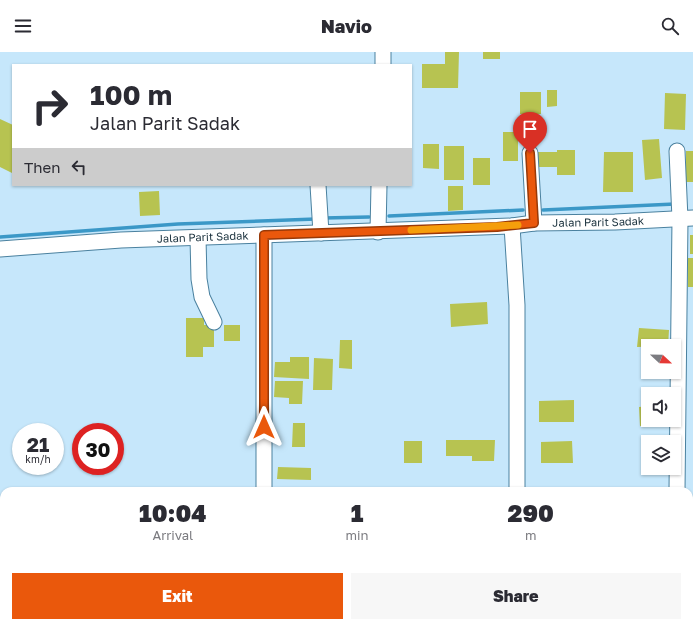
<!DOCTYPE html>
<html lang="en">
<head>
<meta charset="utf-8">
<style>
  :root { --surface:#fff; --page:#f7f7f7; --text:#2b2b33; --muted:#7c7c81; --accent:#ea580c }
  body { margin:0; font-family:"Golos Text",sans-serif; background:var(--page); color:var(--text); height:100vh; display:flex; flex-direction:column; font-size:15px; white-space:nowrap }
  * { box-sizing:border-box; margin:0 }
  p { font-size:13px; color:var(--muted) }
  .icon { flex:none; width:22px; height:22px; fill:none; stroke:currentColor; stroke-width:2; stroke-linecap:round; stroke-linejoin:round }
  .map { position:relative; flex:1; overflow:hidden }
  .side { position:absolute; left:0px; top:435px; width:693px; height:140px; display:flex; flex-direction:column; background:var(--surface); border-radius:12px 12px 0 0; box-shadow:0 1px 3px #0004 }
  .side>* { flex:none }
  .hud { position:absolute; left:12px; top:12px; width:400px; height:122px; border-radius:0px; box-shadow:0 1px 3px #0004; background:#fff; color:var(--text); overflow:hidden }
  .needle { width:26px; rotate:112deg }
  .buttons { position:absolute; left:641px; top:287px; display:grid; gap:8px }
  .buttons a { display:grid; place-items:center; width:40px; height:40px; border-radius:0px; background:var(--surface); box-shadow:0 1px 3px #0004; font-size:20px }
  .speed { position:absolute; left:12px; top:371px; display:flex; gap:8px; font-size:20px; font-weight:700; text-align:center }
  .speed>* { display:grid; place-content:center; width:52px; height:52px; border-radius:50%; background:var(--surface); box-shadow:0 1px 3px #0004; line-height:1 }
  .speed small { font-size:10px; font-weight:400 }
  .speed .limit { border:6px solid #d22; background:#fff; color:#111 }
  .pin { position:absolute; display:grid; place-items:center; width:34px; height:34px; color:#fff; margin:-41px -17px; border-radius:50% 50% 50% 0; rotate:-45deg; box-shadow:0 0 4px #0007 }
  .pin .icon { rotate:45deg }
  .me { position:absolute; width:44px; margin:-22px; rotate:0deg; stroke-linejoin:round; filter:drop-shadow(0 0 3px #0008) }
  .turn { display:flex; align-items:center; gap:14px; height:84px; padding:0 12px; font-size:18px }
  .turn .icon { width:52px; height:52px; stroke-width:2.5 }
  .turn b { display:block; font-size:28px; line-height:34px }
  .then { display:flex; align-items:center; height:38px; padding:0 12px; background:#0003; gap:8px; font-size:15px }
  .eta { display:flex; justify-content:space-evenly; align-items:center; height:68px; text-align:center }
  .eta b { font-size:24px; font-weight:800; line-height:28px }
  .action { display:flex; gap:8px; margin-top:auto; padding:8px 12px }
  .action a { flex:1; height:46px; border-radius:0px; background:var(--accent); color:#fff; font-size:16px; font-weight:800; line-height:46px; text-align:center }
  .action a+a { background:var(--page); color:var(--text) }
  header { display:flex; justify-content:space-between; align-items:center; height:52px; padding:0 12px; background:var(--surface); font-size:18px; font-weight:800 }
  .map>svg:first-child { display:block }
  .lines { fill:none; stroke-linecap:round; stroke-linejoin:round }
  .stream { stroke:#3b98c7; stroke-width:3.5 }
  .building { fill:#b7c351 }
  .minor-casing { stroke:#4a819f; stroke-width:17 }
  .minor { stroke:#fff; stroke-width:15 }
  .route-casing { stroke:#983908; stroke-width:10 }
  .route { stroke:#ea580c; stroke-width:7 }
  .slow { stroke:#f59e0b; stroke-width:7 }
  .labels { text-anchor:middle; stroke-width:3; stroke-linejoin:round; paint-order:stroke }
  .street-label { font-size:11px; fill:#182f3b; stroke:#e5f0f7 }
</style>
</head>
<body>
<header><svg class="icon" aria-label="menu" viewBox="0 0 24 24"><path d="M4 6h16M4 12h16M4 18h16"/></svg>Navio<svg class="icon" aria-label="search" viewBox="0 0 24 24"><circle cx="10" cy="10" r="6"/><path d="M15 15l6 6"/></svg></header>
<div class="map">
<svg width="693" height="575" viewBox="0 0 693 575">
  <rect width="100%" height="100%" fill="#c6e7fb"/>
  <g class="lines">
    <path class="stream" d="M543,158L675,152
      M389,164L523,158
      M324,166L369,165
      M0,185L178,172L316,167"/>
  </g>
  <path class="building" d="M445,0H459L458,36H422V12H445Z
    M483,0H500V7H483Z
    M547,38H557V54L547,55Z
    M520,40H541V62H537V88H522V62H520Z
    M665,41L686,42L685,78L664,77Z
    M0,67L13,73L12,121L0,115Z
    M503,80H518V109H503Z
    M659,87L662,126L645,128L642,88Z
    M423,92H439V117L423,116Z
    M444,94H464V128H444Z
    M557,98H575V123H557V115H536V100H557Z
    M686,99H693V130H686Z
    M604,100H633V140H603Z
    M473,106H490V133H473Z
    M448,134H463V158L448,159Z
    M159,139L160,163L140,164L139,140Z
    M690,183H693V202H690Z
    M688,206H693V235H688Z
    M487,250L488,272L451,275L450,252Z
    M186,266H204V273H214V295H203V305H186Z
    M224,273H240V289H224Z
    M639,276L669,278L668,294L637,295Z
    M340,288H352V317L339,316Z
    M290,305H309V327L274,325L275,310H290Z
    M314,306L333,307L332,338H313Z
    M275,329H303L302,352H289V346L274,345Z
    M574,348V370H539V349Z
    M648,354V368H669V372L640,374L639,355Z
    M293,371H305V395H292Z
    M446,388H495L494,409H472V404H446Z
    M404,389H422V411H404Z
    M572,389L573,411H541V390Z
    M278,415L311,416V428L277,427Z
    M689,471H693V493H690Z
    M586,571H600V575H586Z"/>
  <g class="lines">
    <g class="minor-casing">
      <g id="minor">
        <path d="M383,13V0"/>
        <path d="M677,99L680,167L677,439"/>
        <path d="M530,101L534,171"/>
        <path d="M318,133L321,181"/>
        <path d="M512,174L517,253V439"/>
        <path d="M378,180L379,133"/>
        <path d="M264,183V439"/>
        <path d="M198,186L199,227L202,245L214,270"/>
        <path id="s1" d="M0,197L121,188L512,174L534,171L615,170L693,166"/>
        <path d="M265,571V575"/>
        <path d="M516,575V571"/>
      </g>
    </g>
    <use href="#minor" class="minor"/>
  </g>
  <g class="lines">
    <g class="route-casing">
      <path id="route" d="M264,375V183L497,175L534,171L530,101"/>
    </g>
    <use href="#route" class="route"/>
    <path class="slow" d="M411,178L518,173"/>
  </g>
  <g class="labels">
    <g class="street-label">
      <text dy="4" stroke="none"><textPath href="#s1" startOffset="599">Jalan Parit Sadak</textPath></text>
      <text dy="4" stroke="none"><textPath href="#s1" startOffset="203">Jalan Parit Sadak</textPath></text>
    </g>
  </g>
</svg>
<div class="buttons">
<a><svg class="needle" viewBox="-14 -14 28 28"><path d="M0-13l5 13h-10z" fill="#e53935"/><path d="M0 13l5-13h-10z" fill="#7c7c81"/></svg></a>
<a><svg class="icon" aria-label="sound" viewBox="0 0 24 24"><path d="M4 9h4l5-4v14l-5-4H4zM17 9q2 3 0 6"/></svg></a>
<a><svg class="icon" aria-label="layers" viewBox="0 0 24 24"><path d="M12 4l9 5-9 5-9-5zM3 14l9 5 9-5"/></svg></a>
</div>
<div class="speed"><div>21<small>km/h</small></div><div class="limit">30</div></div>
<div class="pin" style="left:530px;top:101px;background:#d93025"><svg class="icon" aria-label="arrive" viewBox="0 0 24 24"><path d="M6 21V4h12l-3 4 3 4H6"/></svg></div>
<svg class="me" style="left:264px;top:375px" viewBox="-20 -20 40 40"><path d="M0-17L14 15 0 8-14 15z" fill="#ea580c" stroke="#fff" stroke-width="4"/></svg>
<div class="hud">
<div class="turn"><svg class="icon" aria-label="right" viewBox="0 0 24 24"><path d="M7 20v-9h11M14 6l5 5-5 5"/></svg><div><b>100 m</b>Jalan Parit Sadak</div></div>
<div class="then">Then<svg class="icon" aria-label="left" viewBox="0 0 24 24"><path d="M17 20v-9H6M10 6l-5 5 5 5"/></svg></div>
</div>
<section class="side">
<div class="eta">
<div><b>10:04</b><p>Arrival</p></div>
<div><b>1</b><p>min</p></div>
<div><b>290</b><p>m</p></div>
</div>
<div class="action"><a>Exit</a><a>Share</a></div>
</section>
</div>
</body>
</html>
